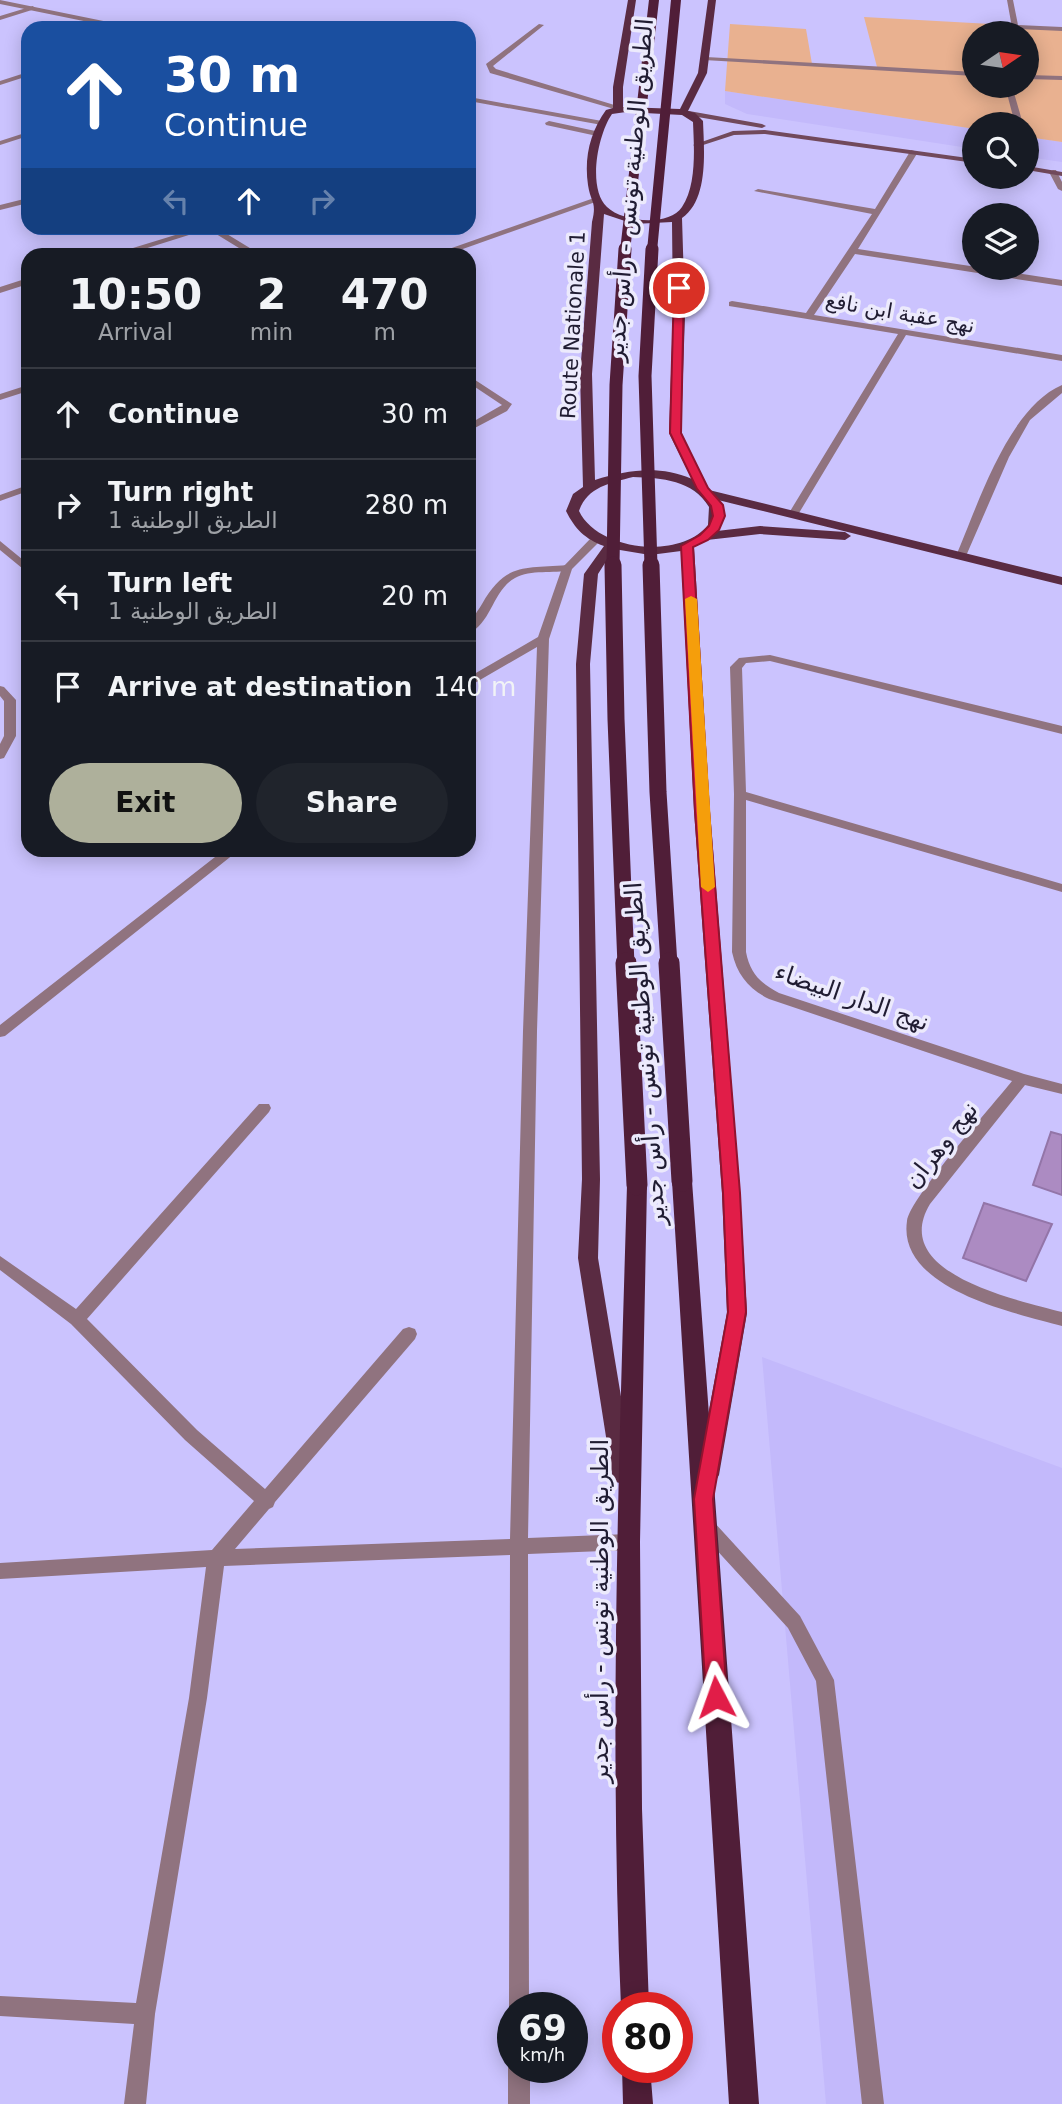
<!DOCTYPE html>
<html lang="en">
<head>
<meta charset="utf-8">
<style>
  :root { --surface:#171b24; --page:#20242c; --text:#f1f3f6; --muted:#9ea1a6; --line:#363941; --accent:#aeb09b }
  body { margin:0; font-family:"DejaVu Sans","Noto Sans Arabic",sans-serif; background:var(--page); color:var(--text); height:100vh; display:flex; flex-direction:column; font-size:26px; white-space:nowrap }
  * { box-sizing:border-box; margin:0 }
  p { font-size:23px; color:var(--muted) }
  .icon { flex:none; width:38px; height:38px; fill:none; stroke:currentColor; stroke-width:2; stroke-linecap:round; stroke-linejoin:round }
  .map { position:relative; flex:1; overflow:hidden }
  .side { position:absolute; left:21px; top:248px; width:455px; height:609px; display:flex; flex-direction:column; background:var(--surface); border-radius:21px; box-shadow:0 4px 18px #0003 }
  .side>* { flex:none }
  .hud { position:absolute; left:21px; top:21px; width:455px; height:214px; border-radius:21px; box-shadow:0 4px 18px #0003; background:#1a4fa0; color:#fff; overflow:hidden }
  .needle { width:46px; rotate:77deg }
  .tools { position:absolute; left:962px; top:21px; display:grid; gap:14px }
  .tools a { display:grid; place-items:center; width:77px; height:77px; border-radius:50%; background:var(--surface); box-shadow:0 4px 18px #0003; font-size:35px }
  .speed { position:absolute; left:497px; top:1992px; display:flex; gap:14px; font-size:35px; font-weight:700; text-align:center }
  .speed>* { display:grid; place-content:center; width:91px; height:91px; border-radius:50%; background:var(--surface); box-shadow:0 4px 18px #0003; line-height:1 }
  .speed small { font-size:18px; font-weight:400 }
  .speed .limit { border:10px solid #d22; background:#fff; color:#111 }
  .pin { position:absolute; display:grid; place-items:center; width:60px; height:60px; color:#fff; margin:-30px; border:4px solid #fff; border-radius:50%; box-shadow:0 2px 7px #0007 }
  .me { position:absolute; width:77px; margin:-38px; rotate:356deg; stroke-linejoin:round; filter:drop-shadow(0 0 5px #0008) }
  .turn { display:flex; align-items:center; gap:24px; height:147px; padding:0 28px; font-size:32px }
  .turn .icon { width:91px; height:91px; stroke-width:2.5 }
  .turn b { display:block; font-size:49px; line-height:60px }
  .lanes { display:flex; align-items:center; height:66px; padding:0 28px; background:#0003; justify-content:center; gap:35px; direction:ltr }
  .lanes .off { opacity:.35 }
  .eta { display:flex; justify-content:space-evenly; align-items:center; height:119px; text-align:center }
  .eta b { font-size:42px; font-weight:700; line-height:49px }
  .cta { display:flex; gap:14px; margin-top:auto; padding:14px 28px }
  .cta a { flex:1; height:80px; border-radius:42px; background:var(--accent); color:#111; font-size:28px; font-weight:700; line-height:80px; text-align:center }
  .cta a+a { background:var(--page); color:var(--text) }
  ul { padding:0; list-style:none }
  li { display:flex; align-items:center; gap:21px; height:91px; padding:0 28px; border-top:2px solid var(--line) }
  li div { flex:1 }
  li b { display:block; font-size:26px }
  li em { font-style:normal }
  .map>svg:first-child { display:block }
  .built { fill:#c3b9fb }
  .green { fill:#e9b190; fill-rule:evenodd }
  .building { fill:#ac8bc2; stroke:#9375a8; stroke-width:2 }
  .lines { fill:none; stroke-linecap:round; stroke-linejoin:round }
  .service { fill:#90737f; fill-rule:evenodd }
  .minor { fill:#90737f; fill-rule:evenodd }
  .tertiary { fill:#90737f; fill-rule:evenodd }
  .secondary { fill:#71495b; fill-rule:evenodd }
  .primary { fill:#5a2b42; fill-rule:evenodd }
  .trunk { fill:#501e38; fill-rule:evenodd }
  .trunk-bridge-far3 { stroke:#501e38; stroke-width:10 }
  .trunk-bridge-far2 { stroke:#501e38; stroke-width:13 }
  .trunk-bridge-far1 { stroke:#501e38; stroke-width:17 }
  .trunk-bridge { stroke:#501e38; stroke-width:21 }
  .route { fill:#e11d48; stroke:#92132f; stroke-width:2 }
  .slow { fill:#f59e0b }
  .labels { text-anchor:middle; stroke-width:7; stroke-linejoin:round; paint-order:stroke }
  .far-street-label { font-size:21px; fill:#201c32; stroke:#eceafc }
  .street-label { font-size:24px; fill:#201c32; stroke:#eceafc }
</style>
</head>
<body>
<div class="map">
<svg width="1062" height="2104" viewBox="0 0 1062 2104">
  <rect width="100%" height="100%" fill="#cbc3fe"/>
  <path class="built" d="M725,91L975,129V149L747,114L725,104Z
    M1027,137L1062,142V162L1027,157Z
    M762,1357L1062,1468V2104H826Z"/>
  <path class="green" d="M864,17L1062,28V142L1027,137V124H975V129L725,91L730,24L806,29L812,64L877,67ZM975,33H1027V86H975Z"/>
  <path class="building" d="M1051,1132L1062,1135V1195L1033,1185Z
    M984,1203L1052,1224L1026,1281L963,1258Z"/>
  <g class="lines">
    <path class="service" d="M539,24L544,25L493,66L496,69L621,107V111L490,73L486,64Z
      M567,565L571,566V570C553,574 531,569 515,578C493,590 491,624 469,633C469,621 476,614 482,604C506,562 524,569 567,565Z"/>
    <path class="minor" d="M1007,0H1013L1018,25L1062,27V31L1019,29V33H1013Z
      M33,6L35,9L0,20V16Z
      M706,57L975,72V76L704,60Z
      M28,72V76L0,85V81Z
      M1027,75L1062,76V80L1027,79Z
      M1005,86H1012L1023,124H1015Z
      M28,132V136L0,145V141Z
      M911,150L918,152L858,249L1062,280V286L855,254L814,315L1062,355V361L906,335L799,513L790,515L789,513L898,334L729,306V302L732,301L806,313L872,214L754,191L758,189L875,209Z
      M1053,170H1056L1062,182V191L1058,189L1049,172Z
      M28,198V203L0,210V205Z
      M198,228H217L263,256H252L208,229L122,256H107Z
      M28,278V284L0,293V287Z
      M469,376L512,404L507,411L469,431V424L502,405L469,383Z
      M1062,385V393L1030,420L1009,457L966,556L965,558H957L956,556C978,505 1008,408 1062,385Z
      M28,485V491L0,501V495Z
      M595,537L599,538V542L572,569L549,639L537,1031L528,1538L628,1534L634,1536L637,1542L634,1548L628,1550L528,1554L529,2007H513V2015L509,2007L510,1555L224,1566L207,1698L155,2014L146,2104H124L134,2024L0,2016V1996L136,2003L189,1698L206,1567L0,1579V1563L212,1550L254,1501L185,1440L71,1324L0,1270V1256L76,1309L259,1104H269L271,1108L269,1112L87,1319L197,1430L265,1489L403,1329L409,1327L415,1329L417,1334L415,1339L275,1502L273,1507L269,1509L235,1549L510,1539L523,1031L537,647L473,684L469,685V677L538,637L562,568L591,538Z
      M0,541L28,564V573L0,550Z
      M770,655L1062,726V734L770,661L746,663L742,668L746,792L1062,884V892L746,800V952C750,973 760,983 779,993L1024,1074L1062,1084V1094L1025,1085L930,1204C888,1274 1018,1300 1062,1312V1326C1015,1313 897,1289 907,1221C910,1198 993,1105 1012,1081L769,999C749,989 737,975 732,952L734,794L730,667L739,658Z
      M0,686L4,687L16,700V736L4,758L0,759V744L4,736V701L0,696Z
      M224,850H239L5,1036L0,1037V1025Z
      M707,1519L713,1521L800,1616L834,1680L884,2104H862L816,1681L788,1628L701,1533L698,1527L701,1521Z
      M513,2059V2067H530V2104H508V2067Z"/>
    <path class="tertiary" d="M0,0L128,26L131,28H118L0,4Z
      M469,97L602,121L606,123L602,125L469,101Z
      M549,121L600,132L601,134L597,136L546,125L545,123Z
      M594,198L601,200L443,256H429Z
      M28,385V391L0,400V394Z"/>
    <path class="secondary" d="M689,111L762,124L766,126L762,128L686,115V111Z
      M765,130L975,159V163L765,134L734,135L697,147L693,145L733,131Z
      M1027,166L1062,172V176L1027,170Z"/>
    <path class="primary" d="M628,0H636L623,87V107L680,109L698,73L708,0H716L707,73L688,111L695,113L703,121C704,150 709,199 682,218L685,315L681,433L709,490L1062,577V585L718,500L724,517L717,531L760,526L845,532L851,536L845,540L760,534L707,540L694,547L710,811L740,1193L747,1313L719,1475L715,1482L708,1484L701,1482L697,1475L727,1313L722,1193L694,811L681,551L650,555L614,549L598,574L590,664L600,1179L598,1258L634,1475L630,1482L623,1484L616,1482L612,1475L578,1258L582,1179L576,664L584,574L604,546C585,539 575,529 566,511L573,494L583,487L580,374L592,222C597,201 591,204 588,185C584,158 590,132 606,110L613,108V87ZM626,112L682,115L693,122C694,147 697,185 682,207C669,227 622,222 607,207C587,188 598,134 612,114ZM604,214L634,224L672,222L673,315L669,433L692,479C659,465 628,470 595,480L592,374ZM633,477C662,478 693,480 709,507L708,525C680,560 598,551 579,511C587,487 610,483 633,477Z"/>
    <path class="trunk" d="M682,1173L689,1175L692,1181L759,2104H729L672,1181L675,1175Z
      M637,1177L644,1179L647,1185L640,1542L642,1809L649,2007H621C609,1733 619,1459 627,1185L630,1179Z
      M622,2067H650L653,2104H623Z"/>
    <path class="trunk-bridge-far3" d="M625,251L654,0
      M652,251L676,0"/>
    <path class="trunk-bridge-far2" d="M613,566L616,385L625,249
      M651,566L645,376L652,249"/>
    <path class="trunk-bridge-far1" d="M613,565L616,719L626,965
      M651,565L658,792L669,965"/>
    <path class="trunk-bridge" d="M626,963L637,1185
      M669,963L682,1181"/>
  </g>
  <path class="route" d="M679,285L684,288L681,433L708,488L723,505L725,516L719,530L708,540L693,547L709,811L740,1193L746,1312L713,1499L727,1697L724,1705L716,1708L709,1705L706,1697L694,1499L728,1312L723,1193L695,811L681,546L700,535L709,526L713,516L711,506L697,489L670,433L674,288Z"/>
  <path class="slow" d="M691,596L697,599L715,887L708,892L701,887L685,599Z"/>
  <g class="labels">
    <g class="far-street-label">
      <text transform="translate(900 313) rotate(10)" y="7">نهج عقبة ابن نافع</text>
      <text transform="translate(573 325) rotate(-87)" y="7">Route Nationale 1</text>
    </g>
    <g class="street-label">
      <text transform="translate(630 190) rotate(-85)" y="8">الطريق الوطنية تونس - رأس جدير</text>
      <text transform="translate(852 997) rotate(19)" y="8">نهج الدار البيضاء</text>
      <text transform="translate(645 1054) rotate(-94)" y="8">الطريق الوطنية تونس - رأس جدير</text>
      <text transform="translate(941 1145) rotate(-52)" y="8">نهج وهران</text>
      <text transform="translate(600 1611) rotate(-90)" y="8">الطريق الوطنية تونس - رأس جدير</text>
    </g>
  </g>
</svg>
<div class="tools">
<a><svg class="needle" viewBox="-14 -14 28 28"><path d="M0-13l5 13h-10z" fill="#e53935"/><path d="M0 13l5-13h-10z" fill="#9ea1a6"/></svg></a>
<a><svg class="icon" aria-label="search" viewBox="0 0 24 24"><circle cx="10" cy="10" r="6"/><path d="M15 15l6 6"/></svg></a>
<a><svg class="icon" aria-label="layers" viewBox="0 0 24 24"><path d="M12 4l9 5-9 5-9-5zM3 14l9 5 9-5"/></svg></a>
</div>
<div class="speed"><div>69<small>km/h</small></div><div class="limit">80</div></div>
<div class="pin" style="left:679px;top:288px;background:#d93025"><svg class="icon" aria-label="arrive" viewBox="0 0 24 24"><path d="M6 21V4h12l-3 4 3 4H6"/></svg></div>
<svg class="me" style="left:716px;top:1697px" viewBox="-20 -20 40 40"><path d="M0-17L14 15 0 8-14 15z" fill="#e11d48" stroke="#fff" stroke-width="4"/></svg>
<div class="hud">
<div class="turn"><svg class="icon" aria-label="ahead" viewBox="0 0 24 24"><path d="M12 20V5M6 11l6-6 6 6"/></svg><div><b>30 m</b>Continue</div></div>
<div class="lanes"><svg class="icon off" aria-label="left" viewBox="0 0 24 24"><path d="M17 20v-9H6M10 6l-5 5 5 5"/></svg><svg class="icon" aria-label="ahead" viewBox="0 0 24 24"><path d="M12 20V5M6 11l6-6 6 6"/></svg><svg class="icon off" aria-label="right" viewBox="0 0 24 24"><path d="M7 20v-9h11M14 6l5 5-5 5"/></svg></div>
</div>
<section class="side">
<div class="eta">
<div><b>10:50</b><p>Arrival</p></div>
<div><b>2</b><p>min</p></div>
<div><b>470</b><p>m</p></div>
</div>
<ul>
<li><svg class="icon" aria-label="ahead" viewBox="0 0 24 24"><path d="M12 20V5M6 11l6-6 6 6"/></svg><div><b>Continue</b></div><em>30 m</em></li>
<li><svg class="icon" aria-label="right" viewBox="0 0 24 24"><path d="M7 20v-9h11M14 6l5 5-5 5"/></svg><div><b>Turn right</b><p>الطريق الوطنية 1</p></div><em>280 m</em></li>
<li><svg class="icon" aria-label="left" viewBox="0 0 24 24"><path d="M17 20v-9H6M10 6l-5 5 5 5"/></svg><div><b>Turn left</b><p>الطريق الوطنية 1</p></div><em>20 m</em></li>
<li><svg class="icon" aria-label="arrive" viewBox="0 0 24 24"><path d="M6 21V4h12l-3 4 3 4H6"/></svg><div><b>Arrive at destination</b></div><em>140 m</em></li>
</ul>
<div class="cta"><a>Exit</a><a>Share</a></div>
</section>
</div>
</body>
</html>
